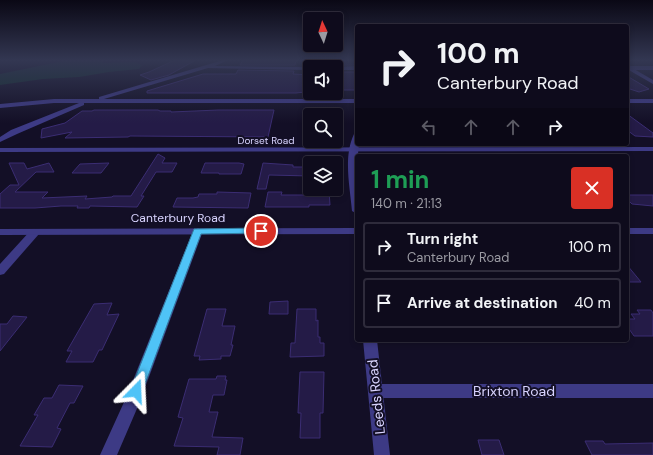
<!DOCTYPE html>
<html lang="en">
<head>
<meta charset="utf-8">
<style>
  :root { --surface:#0e0b1c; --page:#1c1929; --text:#f1f3f6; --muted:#9b9ba3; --line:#2e2b3b }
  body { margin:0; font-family:"DM Sans",sans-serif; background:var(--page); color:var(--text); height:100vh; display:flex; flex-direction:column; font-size:15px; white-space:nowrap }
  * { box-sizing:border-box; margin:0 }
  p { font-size:13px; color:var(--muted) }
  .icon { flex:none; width:22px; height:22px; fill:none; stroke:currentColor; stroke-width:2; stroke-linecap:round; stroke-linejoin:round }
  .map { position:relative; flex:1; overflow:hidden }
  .panel { position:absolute; left:355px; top:154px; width:274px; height:188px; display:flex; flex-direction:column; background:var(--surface); border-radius:4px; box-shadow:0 2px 6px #0003,0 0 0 1px var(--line) }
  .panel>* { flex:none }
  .hud { position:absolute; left:355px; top:24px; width:274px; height:122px; border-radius:4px; box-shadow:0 2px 6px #0003,0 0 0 1px var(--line); background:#0e0b1c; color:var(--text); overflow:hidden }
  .needle { width:26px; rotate:356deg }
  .fabs { position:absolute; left:303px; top:12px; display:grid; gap:8px }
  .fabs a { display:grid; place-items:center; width:40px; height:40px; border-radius:4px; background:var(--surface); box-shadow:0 2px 6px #0003,0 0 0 1px var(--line); font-size:20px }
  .pin { position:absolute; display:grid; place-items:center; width:34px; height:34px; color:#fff; margin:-17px; border:2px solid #fff; border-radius:50%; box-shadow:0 1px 4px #0007 }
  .me { position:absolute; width:44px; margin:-22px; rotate:21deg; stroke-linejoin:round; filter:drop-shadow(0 0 3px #0008) }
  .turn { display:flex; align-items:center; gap:14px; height:84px; padding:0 16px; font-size:18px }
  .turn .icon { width:52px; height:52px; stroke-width:2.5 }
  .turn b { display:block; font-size:28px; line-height:34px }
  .lanes { display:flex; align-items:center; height:38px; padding:0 16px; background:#0003; justify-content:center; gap:20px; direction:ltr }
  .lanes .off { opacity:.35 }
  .round { display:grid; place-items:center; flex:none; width:42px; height:42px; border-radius:4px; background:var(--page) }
  .headline { display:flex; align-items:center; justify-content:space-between; height:68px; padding:0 16px }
  h1 { font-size:24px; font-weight:700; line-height:30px; color:#1e9e55 }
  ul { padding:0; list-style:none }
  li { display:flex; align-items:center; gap:12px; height:50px; margin:0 8px 6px; padding:0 8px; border:2px solid var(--line); border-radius:4px }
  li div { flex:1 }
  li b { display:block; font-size:15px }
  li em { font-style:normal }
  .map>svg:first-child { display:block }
  .green { fill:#12302f }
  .building { fill:#241b47; stroke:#3b2d73 }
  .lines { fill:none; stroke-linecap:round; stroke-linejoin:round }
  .minor { fill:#3d3a85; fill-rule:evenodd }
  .tertiary { fill:#3d3a85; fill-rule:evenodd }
  .route { fill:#4fc3f7; stroke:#337fa1 }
  .labels { text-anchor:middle; stroke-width:4; stroke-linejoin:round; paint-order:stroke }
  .far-street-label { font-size:10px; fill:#d9d4ff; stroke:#130f26 }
  .street-label { font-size:12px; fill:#d9d4ff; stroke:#130f26 }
  .near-street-label { font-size:14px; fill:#d9d4ff; stroke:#130f26 }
</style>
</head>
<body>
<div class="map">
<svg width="653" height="455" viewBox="0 0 653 455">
  <rect width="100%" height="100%" fill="#130f26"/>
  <path class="green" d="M68,60H100L104,63L135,62L142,65L139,69L109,72L79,77L43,79L0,85V74Z"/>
  <path class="building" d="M175,60L194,61L169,75L151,80L140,75L149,72Z
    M243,60H296L295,65H240Z
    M336,60H357V65H336Z
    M238,70L294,71L293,74L310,75V86H305V92L296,93H147V91L203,74H236Z
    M336,72H357V90H336Z
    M627,76L649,89L639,92L627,88Z
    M94,110H158L160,111H171V112L218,110H274L268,137L130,136L128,137L65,138L72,132L41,138L42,129L65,123L82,111H92Z
    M627,114L653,133V137L635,136L627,130V128H630L627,126Z
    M158,154L165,158L162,163H177L172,172H156L141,196H144L137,207L90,206L89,208H77L78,206H61L35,208H0V194L10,185H19L9,163H24L27,169L49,163L54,172H36L15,192H48L42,198L87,196L85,199L112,197L113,196H131Z
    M109,163L101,173H72L80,164Z
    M205,163H239L244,164L241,174H219V173H201Z
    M263,163L293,165V167H310V176L269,175L266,189H257Z
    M316,189H328V191H329L330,205H309V207H265L268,192H282L281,195H316Z
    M217,192L251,193L248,208L173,207L177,198H193L198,197L199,194H217Z
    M627,195H653V206L632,204L627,199Z
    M627,265L641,282H630L627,278Z
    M288,301V314H269L270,302Z
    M112,303L107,315L119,314L102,350H99L93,362H66L72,351H67L94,304Z
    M207,309H226L222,326H235L231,345H233L230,356H221V359L199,360L200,356H194Z
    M297,309H316V321L318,320V337H320V343H324V356L290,357L291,343H295Z
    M637,310H651L653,313V336H634L627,326V319H635L631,314H640Z
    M13,316L27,317L0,351V324H7Z
    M300,372H324L323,413H320V438H300L301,413H298Z
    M217,376H226L225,380H227L224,395H213L209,412H218L212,437L243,438L240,455H217L219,447L174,446L183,418L178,417L189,379H216Z
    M59,385L83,386L74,403H70L57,428L61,429L52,447L20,446L38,415H34L44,398H52Z
    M478,440H499L504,455H482Z
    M585,441H603L605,444L653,443V455H592Z"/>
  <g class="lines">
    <path class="minor" d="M223,60H228L215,66L312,67H310V70L208,68L104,99H357V103H84V105L17,134L0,142V137L11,130L79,103H54L0,108V104L54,99H99V97Z
      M357,66V70H336V67H334Z
      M627,66H653V70H627Z
      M627,99H653V103H627Z
      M653,147V151L0,152V148Z
      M198,228L203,231L139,404L117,455H100L125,400L193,231Z
      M35,229L40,232L39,234L4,274L0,275V264L31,230Z
      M375,384H653V398H375L370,396L368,391L370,386Z"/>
    <path class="tertiary" d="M627,65L653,80V84L627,69Z
      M354,134H357V144H359L357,164V214L352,211C350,187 343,157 354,134Z
      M357,228V234L0,235V229Z
      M627,228H653V234H627Z
      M363,340H377L390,455H374Z"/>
  </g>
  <linearGradient id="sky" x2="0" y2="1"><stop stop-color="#0a0815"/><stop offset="0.49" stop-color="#333752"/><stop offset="1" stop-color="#333752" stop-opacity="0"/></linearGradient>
  <rect width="653" height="123" fill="url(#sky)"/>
  <path class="route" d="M261,228L266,231L265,233L201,234L141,395L136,397L131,395L130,391L194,229Z"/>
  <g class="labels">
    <g class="far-street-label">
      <text x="266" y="144">Dorset Road</text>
    </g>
    <g class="street-label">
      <text x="178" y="222">Canterbury Road</text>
    </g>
    <g class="near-street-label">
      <text x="514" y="396">Brixton Road</text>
      <text transform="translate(376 397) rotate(-96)" y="5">Leeds Road</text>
    </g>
  </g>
</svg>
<div class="fabs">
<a><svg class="needle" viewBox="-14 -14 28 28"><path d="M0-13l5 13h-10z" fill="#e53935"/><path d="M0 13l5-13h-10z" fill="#9b9ba3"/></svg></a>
<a><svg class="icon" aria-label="sound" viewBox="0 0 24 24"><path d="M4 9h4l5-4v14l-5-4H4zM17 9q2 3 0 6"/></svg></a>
<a><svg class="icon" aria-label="search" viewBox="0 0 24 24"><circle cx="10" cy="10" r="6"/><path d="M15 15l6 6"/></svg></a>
<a><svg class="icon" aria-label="layers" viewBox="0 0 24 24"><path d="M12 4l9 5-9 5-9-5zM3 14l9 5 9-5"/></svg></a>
</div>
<div class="pin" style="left:261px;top:231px;background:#d93025"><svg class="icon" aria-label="arrive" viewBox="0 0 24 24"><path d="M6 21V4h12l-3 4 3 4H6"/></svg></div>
<svg class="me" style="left:136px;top:391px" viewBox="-20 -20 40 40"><path d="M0-17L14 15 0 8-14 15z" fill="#4fc3f7" stroke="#fff" stroke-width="4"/></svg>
<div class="hud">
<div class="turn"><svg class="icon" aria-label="right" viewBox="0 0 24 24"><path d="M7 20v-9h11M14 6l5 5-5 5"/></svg><div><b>100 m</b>Canterbury Road</div></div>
<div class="lanes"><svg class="icon off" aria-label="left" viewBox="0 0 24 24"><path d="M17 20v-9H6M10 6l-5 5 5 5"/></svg><svg class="icon off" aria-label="ahead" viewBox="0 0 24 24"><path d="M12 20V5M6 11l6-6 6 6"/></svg><svg class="icon off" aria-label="ahead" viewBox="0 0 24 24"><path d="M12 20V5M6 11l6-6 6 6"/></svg><svg class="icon" aria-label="right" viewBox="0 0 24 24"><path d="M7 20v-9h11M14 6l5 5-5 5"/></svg></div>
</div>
<section class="panel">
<div class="headline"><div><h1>1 min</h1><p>140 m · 21:13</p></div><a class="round" style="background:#d93025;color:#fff"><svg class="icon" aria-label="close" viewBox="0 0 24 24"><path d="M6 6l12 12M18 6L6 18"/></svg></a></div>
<ul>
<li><svg class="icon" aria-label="right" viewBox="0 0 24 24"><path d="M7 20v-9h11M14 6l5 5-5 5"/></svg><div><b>Turn right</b><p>Canterbury Road</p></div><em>100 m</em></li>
<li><svg class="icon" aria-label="arrive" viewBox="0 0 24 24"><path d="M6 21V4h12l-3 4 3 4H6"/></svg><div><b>Arrive at destination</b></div><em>40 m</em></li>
</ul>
</section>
</div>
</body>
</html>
